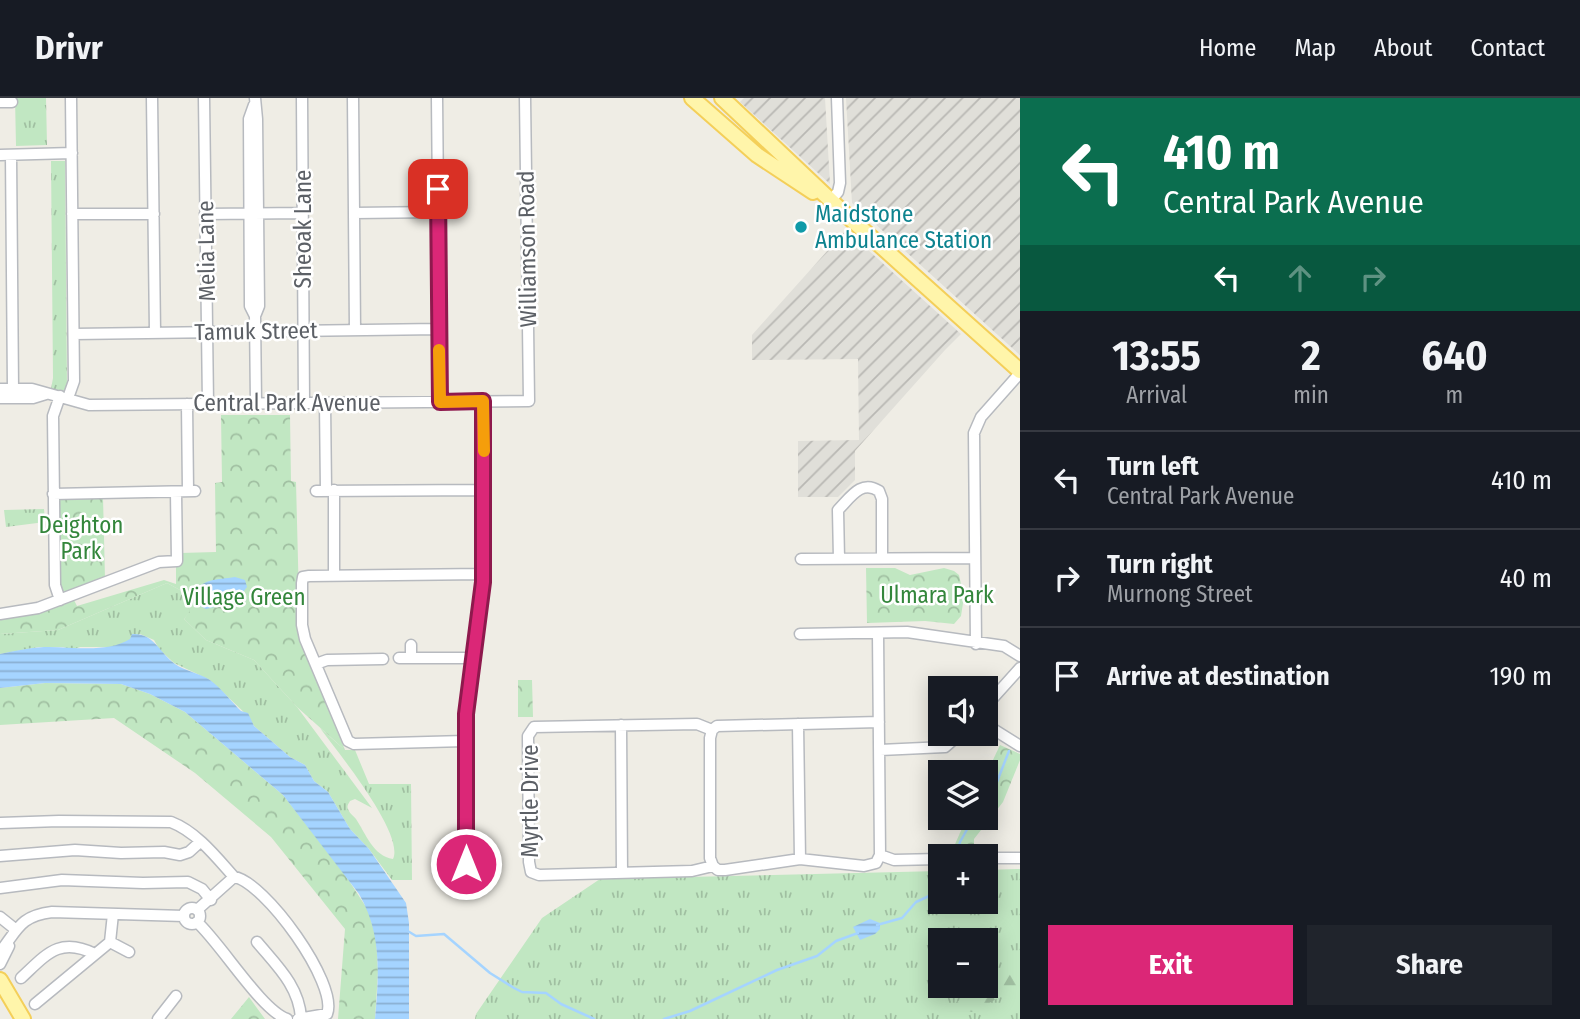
<!DOCTYPE html>
<html lang="en">
<head>
<meta charset="utf-8">
<style>
  :root { --surface:#171b24; --page:#20242c; --text:#f1f3f6; --muted:#9ea1a6; --line:#363941; --accent:#db2777 }
  body { margin:0; font-family:"Fira Sans Condensed",sans-serif; background:var(--page); color:var(--text); height:100vh; display:flex; flex-direction:column; font-size:26px; white-space:nowrap }
  * { box-sizing:border-box; margin:0 }
  p { font-size:23px; color:var(--muted) }
  .icon { flex:none; width:38px; height:38px; fill:none; stroke:currentColor; stroke-width:2; stroke-linecap:round; stroke-linejoin:round }
  .map { position:relative; flex:1; overflow:hidden }
  .drawer { display:flex; flex-direction:column; background:var(--surface); width:560px }
  .drawer>* { flex:none }
  .hud { background:#0b6e4f; color:#fff; overflow:hidden }
  .buttons { position:absolute; left:928px; top:578px; display:grid; gap:14px }
  .buttons a { display:grid; place-items:center; width:70px; height:70px; border-radius:0px; background:var(--surface); box-shadow:0 4px 18px #0003; font-size:35px }
  .pin { position:absolute; display:grid; place-items:center; width:60px; height:60px; color:#fff; margin:-30px; border-radius:14px; box-shadow:0 4px 10px #0006 }
  .me { position:absolute; width:77px; margin:-38px; rotate:0deg; stroke-linejoin:round; filter:drop-shadow(0 0 5px #0008) }
  .turn { display:flex; align-items:center; gap:24px; height:147px; padding:0 28px; font-size:32px }
  .turn .icon { width:91px; height:91px; stroke-width:2.5 }
  .turn b { display:block; font-size:49px; line-height:60px }
  .lanes { display:flex; align-items:center; height:66px; padding:0 28px; background:#0003; justify-content:center; gap:35px; direction:ltr }
  .lanes .off { opacity:.35 }
  .eta { display:flex; justify-content:space-evenly; align-items:center; height:119px; text-align:center }
  .eta b { font-size:42px; font-weight:700; line-height:49px }
  .primary-button { display:flex; gap:14px; margin-top:auto; padding:14px 28px }
  .primary-button a { flex:1; height:80px; border-radius:0px; background:var(--accent); color:#fff; font-size:28px; font-weight:700; line-height:80px; text-align:center }
  .primary-button a+a { background:var(--page); color:var(--text) }
  ul { padding:0; list-style:none }
  li { display:flex; align-items:center; gap:21px; height:98px; padding:0 28px; border-top:2px solid var(--line) }
  li div { flex:1 }
  li b { display:block; font-size:26px }
  li em { font-style:normal }
  header { display:flex; align-items:center; gap:42px; box-sizing:border-box; height:98px; padding:0 35px; background:var(--surface); border-bottom:2px solid var(--line) }
  header strong { font-size:33px }
  nav { display:flex; gap:38px; margin-inline-start:auto; font-size:24px }
  main { display:flex; flex:1; min-height:0 }
  .map>svg:first-child { display:block }
  .industrial { fill:url(#industrial-furrows) }
  .grass { fill:url(#grass-tufts); fill-rule:evenodd }
  .forest { fill:url(#forest-firs) }
  .park { fill:url(#park-crowns) }
  .water { fill:url(#water-rules) }
  .lines { fill:none; stroke-linecap:round; stroke-linejoin:round }
  .stream { stroke:#a5d4ff; stroke-width:2.5 }
  .minor-casing { stroke:#b7babf; stroke-width:13 }
  .primary-casing { stroke:#f4cf59; stroke-width:18 }
  .minor { stroke:#fff; stroke-width:10 }
  .primary { stroke:#fff5aa; stroke-width:14 }
  .route-casing { stroke:#8e194d; stroke-width:18 }
  .route { stroke:#db2777; stroke-width:12 }
  .slow { stroke:#f59e0b; stroke-width:12 }
  .culture-dot { fill:#0f9aa8; stroke:#fff; stroke-width:2.5 }
  .labels { text-anchor:middle; stroke-width:5; stroke-linejoin:round; paint-order:stroke }
  .culture-label { font-size:23px; fill:#0d838f; stroke:#fff; text-anchor:start }
  .street-label { font-size:23px; fill:#5c6066; stroke:#fff }
  .park-label { font-size:23px; fill:#33863b; stroke:#fff }
</style>
</head>
<body>
<header>
<strong>Drivr</strong>
<nav><a>Home</a><a>Map</a><a>About</a><a>Contact</a></nav>
</header>
<main>
<div class="map">
<svg width="1020" height="921" viewBox="0 0 1020 921">
  <defs>
    <pattern id="industrial-furrows" width="10" height="10" patternUnits="userSpaceOnUse" patternTransform="scale(1.75)"><rect width="10" height="10" fill="#e0dfd9"/><path d="M-1 1l2-2M0 10L10 0M9 11l2-2" fill="none" stroke="#b9b8b4"/></pattern>
    <pattern id="grass-tufts" width="24" height="20" patternUnits="userSpaceOnUse" patternTransform="scale(1.75)"><rect width="24" height="20" fill="#c1e7c2"/><path d="M3 7l-1-3M5 7V3M7 7l1-3M15 17l-1-3M17 17v-4M19 17l1-3" fill="none" stroke="#a0bfa1"/></pattern>
    <pattern id="forest-firs" width="22" height="20" patternUnits="userSpaceOnUse" patternTransform="scale(1.75)"><rect width="22" height="20" fill="#c1e7c2"/><path d="M5 1l3.5 6h-7zM16 11l3.5 6h-7z" fill="#a0bfa1"/></pattern>
    <pattern id="park-crowns" width="20" height="18" patternUnits="userSpaceOnUse" patternTransform="scale(1.75)"><rect width="20" height="18" fill="#c1e7c2"/><path d="M2 6a3 3 0 1 1 6 0M12 15a3 3 0 1 1 6 0" fill="none" stroke="#a0bfa1"/></pattern>
    <pattern id="water-rules" width="6" height="5" patternUnits="userSpaceOnUse" patternTransform="scale(1.75)"><rect width="6" height="5" fill="#a5d4ff"/><path d="M0 2.5h6" fill="none" stroke="#8aafd2"/></pattern>
  </defs>
  <rect width="100%" height="100%" fill="#efede5"/>
  <path class="industrial" d="M744,0H825L830,86L740,4Z
    M846,0H1020V257L852,105Z
    M846,132L961,236L945,252L855,353V382L838,399H798V343L859,342L858,261L752,262V237Z"/>
  <path class="grass" d="M15,0H46L47,47L16,48Z
    M51,63H65L67,289L63,293L51,291L53,280Z
    M44,411L45,424L6,429L4,412Z
    M167,485L180,492L191,513L184,521L206,542L254,562L297,609L372,710L355,701L350,703C348,707 346,708 349,713C350,716 354,718 356,721C366,736 373,758 393,761C405,736 337,653 320,630L345,652H355L369,686H411L412,782H392L369,751L350,731L328,694L314,683L305,667L290,659L254,628L249,619L210,582L174,565L159,551L154,542L140,536L120,548L112,549H80L72,552L63,549H39L0,556V536L58,532Z
    M1020,771V921H475L476,916L542,820L600,781L940,773V803H985V772ZM940,842H985V887H940Z"/>
  <path class="forest" d="M1020,858V887L974,914L957,913L954,906L982,887H985V885C997,875 1011,870 1020,858Z"/>
  <path class="park" d="M221,317H290L291,383L296,384L300,541L345,652L297,609L254,562L206,542L184,521L190,513L180,492L167,485L58,532L0,536V521L35,516L74,502L77,508L164,482L176,486V467L180,466V455L216,454L215,385L222,384Z
    M103,399L105,480L68,495H62L59,488L56,400Z
    M866,470H895L910,477L944,470L954,473L959,477L964,499L961,518L954,526L925,523L867,525Z
    M518,582H532L533,619H518Z
    M45,585L121,586L150,596L185,614L283,697L342,772L368,812L376,839L378,874L375,921H338L345,831L271,739L195,675L114,620L0,627V590Z
    M1000,647L1020,656V662L1003,704L974,741V752L952,753L967,719H985V679Z
    M249,899L265,921H231Z"/>
  <path class="water" d="M235,479L245,482L247,489L235,504L206,511L196,506L192,497C202,480 217,482 235,479Z
    M132,536C154,535 159,554 175,566C185,573 199,575 210,582C221,590 231,603 241,613L248,615L254,628L290,659L305,667L314,683L328,694L350,731L369,751L406,805L409,825V921H375C379,877 382,835 359,796L283,697L185,614L150,596L121,586L45,585L0,590V556C14,553 29,550 44,549C70,548 106,556 130,541Z
    M870,821L880,825V831L875,836L860,842L853,829Z"/>
  <g class="lines">
    <path class="stream" d="M985,706L991,699L1009,653
      M958,753L960,744L974,719
      M877,827L902,820L916,804L940,793
      M406,832L416,838L444,836L490,875L514,890L522,894L546,895L561,906L594,921
      M664,921L690,913L777,872L817,858L836,843L858,835"/>
    <g class="minor-casing">
      <path id="minor" d="M152,0L155,234
        M204,0L208,306
        M255,0L257,21L259,208L255,218L256,305
        M302,0L304,305
        M353,0L355,232
        M437,0L440,304
        M0,4H12
        M254,7L249,21L250,208L255,218
        M0,57L72,55
        M11,57L13,291
        M831,102L838,94L840,85L837,0
        M354,115L438,114
        M72,116H154
        M205,116L303,115
        M74,236L439,231
        M0,291H32L89,307L529,303L525,0
        M0,300H33L46,296
        M68,300L74,283L71,0
        M325,305L326,393
        M187,306L188,393
        M316,393L484,392
        M53,396L195,393
        M801,461L975,460
        M839,461L838,412C850,400 861,381 879,393L882,401V460
        M334,477V392
        M60,502L55,487L53,318L60,298
        M0,516L38,510L159,464L177,463L176,394
        M878,535L880,757
        M800,536L907,534L1004,548L1020,558
        M976,546L974,335L981,319L1020,275
        M399,560H473
        M411,560V547
        M316,566L327,562L383,561
        M985,609L1020,570
        M879,624L717,628L712,632L710,640V760L713,768L718,772H725L800,761L864,768L876,765L880,757
        M798,626L800,761
        M985,626L1020,648
        M621,627L622,775
        M712,632L697,626L534,629L528,638L529,764L531,774L539,777L692,773L713,768
        M465,643L354,646L348,643L305,541L302,527V485L303,479L309,478L483,476
        M880,652L945,649L961,635
        M0,725L59,723L171,724C197,734 217,760 234,779
        M880,757L894,762L940,761
        M0,758L75,752L121,755L164,754L180,757L189,754L200,744
        M985,760H1020
        M454,766H466
        M234,779C264,783 339,886 327,916L298,921
        M466,785L465,616L483,484V303
        M0,790L62,782L143,785L188,784L202,791L211,802
        M184 818a8 8 0 1 1 16 0a8 8 0 1 1-16 0Z
        M197,812L234,779
        M0,819L15,831
        M197,824C222,847 261,912 287,921
        M110,844L129,854
        M257,844C277,868 299,888 301,920
        M0,854C18,831 20,818 52,814L184,818
        M0,866L9,848
        M21,880C46,857 59,838 95,856
        M35,906L110,844L113,816
        M158,921L176,898"/>
    </g>
    <g class="primary-casing">
      <path id="primary" d="M692,0L757,57L813,94
        M722,0L843,114L1020,273
        M0,882L23,921"/>
    </g>
    <use href="#minor" class="minor"/>
    <use href="#primary" class="primary"/>
  </g>
  <g class="lines">
    <g class="route-casing">
      <path id="route" d="M438,91L440,304L483,303V484L466,616V766"/>
    </g>
    <use href="#route" class="route"/>
    <path class="slow" d="M439,252L440,304L483,303L484,353"/>
  </g>
  <circle class="culture-dot" cx="801" cy="129" r="7"/>
  <g class="labels">
    <g class="culture-label">
      <text x="815" y="124">Maidstone<tspan x="815" dy="26">Ambulance Station</tspan></text>
    </g>
    <g class="street-label">
      <text transform="translate(303 131) rotate(-90)" y="8">Sheoak Lane</text>
      <text transform="translate(527 151) rotate(-91)" y="8">Williamson Road</text>
      <text transform="translate(206 153) rotate(-91)" y="8">Melia Lane</text>
      <text transform="translate(256 233) rotate(-1)" y="8">Tamuk Street</text>
      <text x="287" y="313">Central Park Avenue</text>
      <text transform="translate(530 703) rotate(-90)" y="8">Myrtle Drive</text>
    </g>
    <g class="park-label">
      <text x="81" y="435">Deighton<tspan x="81" dy="26">Park</tspan></text>
      <text x="937" y="505">Ulmara Park</text>
      <text x="244" y="507">Village Green</text>
    </g>
  </g>
</svg>
<div class="buttons">
<a><svg class="icon" aria-label="sound" viewBox="0 0 24 24"><path d="M4 9h4l5-4v14l-5-4H4zM17 9q2 3 0 6"/></svg></a>
<a><svg class="icon" aria-label="layers" viewBox="0 0 24 24"><path d="M12 4l9 5-9 5-9-5zM3 14l9 5 9-5"/></svg></a>
<a>+</a>
<a>−</a>
</div>
<div class="pin" style="left:438px;top:91px;background:#d93025"><svg class="icon" aria-label="arrive" viewBox="0 0 24 24"><path d="M6 21V4h12l-3 4 3 4H6"/></svg></div>
<svg class="me" style="left:466px;top:766px" viewBox="-20 -20 40 40"><circle r="17" fill="#db2777" stroke="#fff" stroke-width="3"/><path d="M0-11L8 9 0 5-8 9z" fill="#fff"/></svg>
</div>
<section class="drawer">
<div class="hud">
<div class="turn"><svg class="icon" aria-label="left" viewBox="0 0 24 24"><path d="M17 20v-9H6M10 6l-5 5 5 5"/></svg><div><b>410 m</b>Central Park Avenue</div></div>
<div class="lanes"><svg class="icon" aria-label="left" viewBox="0 0 24 24"><path d="M17 20v-9H6M10 6l-5 5 5 5"/></svg><svg class="icon off" aria-label="ahead" viewBox="0 0 24 24"><path d="M12 20V5M6 11l6-6 6 6"/></svg><svg class="icon off" aria-label="right" viewBox="0 0 24 24"><path d="M7 20v-9h11M14 6l5 5-5 5"/></svg></div>
</div>
<div class="eta">
<div><b>13:55</b><p>Arrival</p></div>
<div><b>2</b><p>min</p></div>
<div><b>640</b><p>m</p></div>
</div>
<ul>
<li><svg class="icon" aria-label="left" viewBox="0 0 24 24"><path d="M17 20v-9H6M10 6l-5 5 5 5"/></svg><div><b>Turn left</b><p>Central Park Avenue</p></div><em>410 m</em></li>
<li><svg class="icon" aria-label="right" viewBox="0 0 24 24"><path d="M7 20v-9h11M14 6l5 5-5 5"/></svg><div><b>Turn right</b><p>Murnong Street</p></div><em>40 m</em></li>
<li><svg class="icon" aria-label="arrive" viewBox="0 0 24 24"><path d="M6 21V4h12l-3 4 3 4H6"/></svg><div><b>Arrive at destination</b></div><em>190 m</em></li>
</ul>
<div class="primary-button"><a>Exit</a><a>Share</a></div>
</section>
</main>
</body>
</html>
